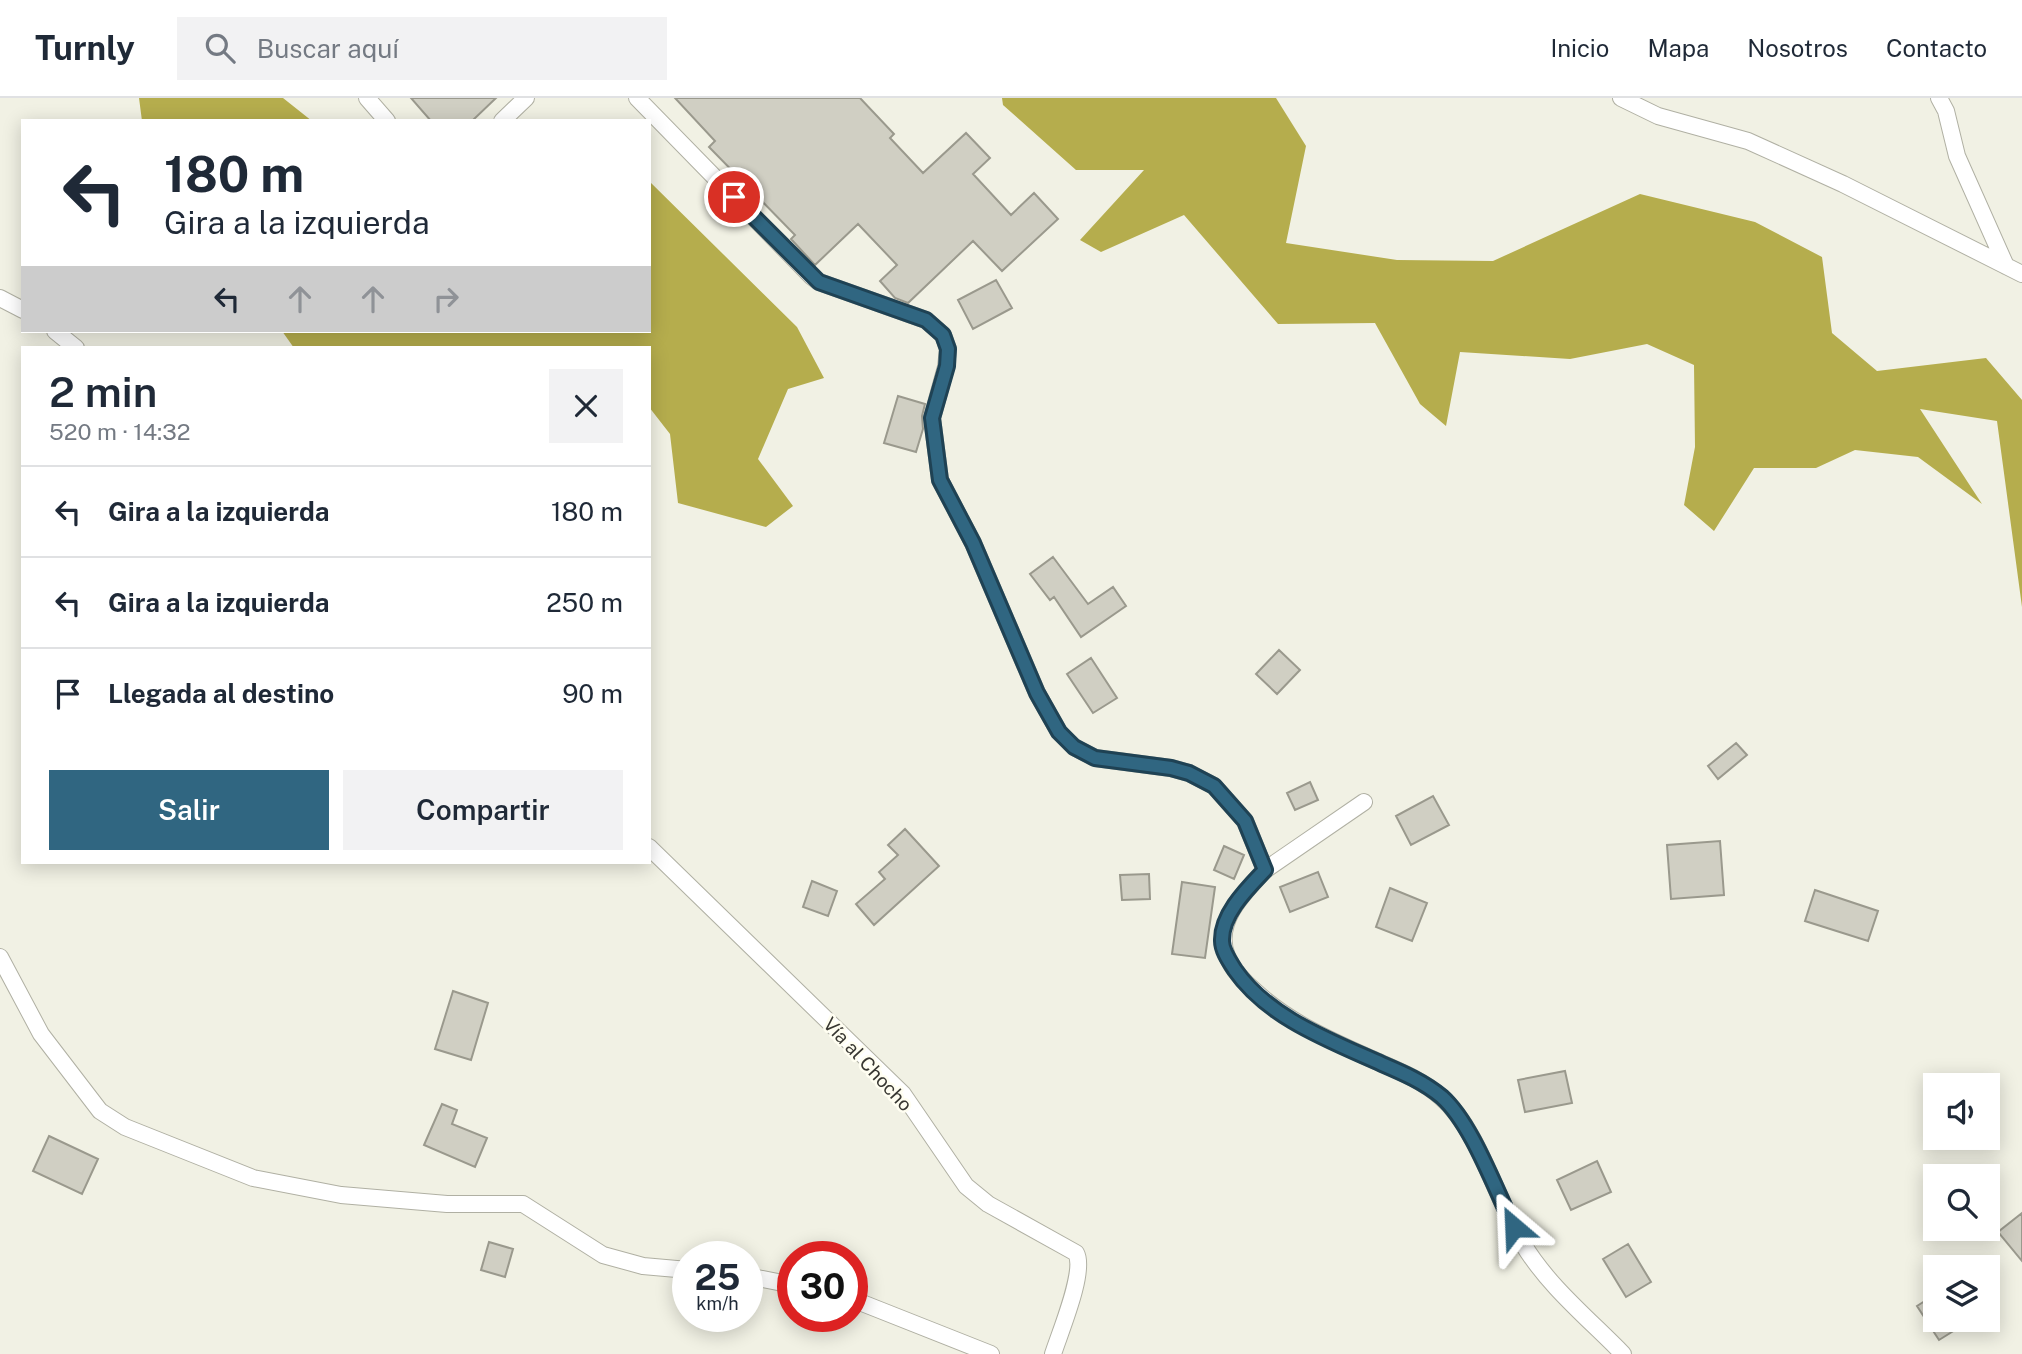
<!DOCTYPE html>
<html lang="es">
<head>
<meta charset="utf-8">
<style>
  :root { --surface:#fff; --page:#f2f2f3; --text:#1f2937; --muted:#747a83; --line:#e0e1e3; --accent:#306681 }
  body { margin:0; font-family:"Public Sans",sans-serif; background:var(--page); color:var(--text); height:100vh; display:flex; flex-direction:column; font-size:26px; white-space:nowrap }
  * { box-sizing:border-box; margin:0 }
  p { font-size:23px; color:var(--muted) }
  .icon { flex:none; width:38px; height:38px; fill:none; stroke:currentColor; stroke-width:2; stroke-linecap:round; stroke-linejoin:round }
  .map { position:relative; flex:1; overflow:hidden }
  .sheet { position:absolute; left:21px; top:248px; width:630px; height:518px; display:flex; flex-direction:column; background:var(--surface); border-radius:0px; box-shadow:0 4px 18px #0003 }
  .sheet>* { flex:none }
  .guide { position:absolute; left:21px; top:21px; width:630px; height:214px; border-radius:0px; box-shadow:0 4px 18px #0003; background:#fff; color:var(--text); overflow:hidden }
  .buttons { position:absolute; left:1923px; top:975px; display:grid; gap:14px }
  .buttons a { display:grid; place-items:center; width:77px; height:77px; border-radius:0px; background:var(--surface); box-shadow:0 4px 18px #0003; font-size:35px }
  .speed { position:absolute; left:672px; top:1143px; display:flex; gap:14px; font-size:35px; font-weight:700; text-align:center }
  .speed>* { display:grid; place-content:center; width:91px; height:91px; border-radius:50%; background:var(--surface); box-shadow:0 4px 18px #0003; line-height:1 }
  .speed small { font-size:18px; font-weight:400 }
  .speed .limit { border:10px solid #d22; background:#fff; color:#111 }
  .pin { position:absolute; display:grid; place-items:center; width:60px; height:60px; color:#fff; margin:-30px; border:4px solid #fff; border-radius:50%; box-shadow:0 2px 7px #0007 }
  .me { position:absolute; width:77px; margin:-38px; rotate:334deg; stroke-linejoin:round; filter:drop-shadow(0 0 5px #0008) }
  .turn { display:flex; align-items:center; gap:24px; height:147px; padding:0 28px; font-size:32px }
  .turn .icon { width:91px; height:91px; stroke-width:2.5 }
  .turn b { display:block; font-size:49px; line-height:60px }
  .lanes { display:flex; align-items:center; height:66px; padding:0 28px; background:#0003; justify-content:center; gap:35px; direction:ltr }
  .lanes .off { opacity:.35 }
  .round { display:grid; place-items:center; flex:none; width:74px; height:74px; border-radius:0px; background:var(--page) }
  .summary { display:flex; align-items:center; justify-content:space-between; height:119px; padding:0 28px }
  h1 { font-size:42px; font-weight:600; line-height:52px }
  .action { display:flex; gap:14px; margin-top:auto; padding:14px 28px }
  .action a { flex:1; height:80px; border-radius:0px; background:var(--accent); color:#fff; font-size:28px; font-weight:600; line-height:80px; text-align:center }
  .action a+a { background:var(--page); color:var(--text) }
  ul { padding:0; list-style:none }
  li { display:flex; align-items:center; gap:21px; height:91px; padding:0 28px; border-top:2px solid var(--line) }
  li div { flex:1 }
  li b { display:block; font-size:26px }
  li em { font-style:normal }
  header { display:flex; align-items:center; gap:42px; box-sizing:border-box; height:98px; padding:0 35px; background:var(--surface); border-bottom:2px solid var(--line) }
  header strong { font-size:33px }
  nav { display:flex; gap:38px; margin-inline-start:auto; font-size:24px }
  .search { width:490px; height:63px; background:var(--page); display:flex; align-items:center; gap:18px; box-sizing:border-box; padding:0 24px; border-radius:0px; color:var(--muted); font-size:26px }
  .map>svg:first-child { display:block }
  .forest { fill:#b5ad4d }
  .building { fill:#d0cfc3; stroke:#9a998d; stroke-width:2 }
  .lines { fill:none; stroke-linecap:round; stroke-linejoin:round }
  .street-casing { stroke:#b0b0a3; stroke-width:18 }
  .street { stroke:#fff; stroke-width:16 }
  .route-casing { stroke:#1f4254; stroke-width:18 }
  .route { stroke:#306681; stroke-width:12 }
  .labels { text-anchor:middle; stroke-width:5; stroke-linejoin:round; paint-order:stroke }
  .street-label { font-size:19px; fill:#383732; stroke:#fffef1 }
</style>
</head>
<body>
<header>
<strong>Turnly</strong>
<div class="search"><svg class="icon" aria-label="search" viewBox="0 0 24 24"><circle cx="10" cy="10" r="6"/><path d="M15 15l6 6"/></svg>Buscar aquí</div>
<nav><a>Inicio</a><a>Mapa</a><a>Nosotros</a><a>Contacto</a></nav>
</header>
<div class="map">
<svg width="2022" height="1256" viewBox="0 0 2022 1256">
  <rect width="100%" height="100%" fill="#f1f1e4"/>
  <path class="forest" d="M139,0H283L312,23H142Z
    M1002,0H1276L1306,48L1286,145L1397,162L1493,163L1640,96L1755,124L1822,159L1832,235L1877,273L1986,260L2022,302V509L1997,323L1920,311L1982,406L1918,359L1855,352L1816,370H1754L1714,433L1684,407L1695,349L1694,267L1647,246L1570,261L1460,254L1446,328L1420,306L1375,225L1278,226L1184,117L1101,154L1080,142L1144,72H1076L1003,7Z
    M649,83L797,229L824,280L788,291L758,361L793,408L766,429L678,405L670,336L649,309V250H294L282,233H649Z"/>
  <path class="building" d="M411,0H496L472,23H431Z
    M675,0H860L894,36L890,40L923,75L966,35L990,60L973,76L1011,117L1034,95L1058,121L1002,173L973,143L908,205L895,200L880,183L897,167L858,126L815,167L791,141L795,137L709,49L715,43Z
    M996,182L1012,210L973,231L958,202Z
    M898,298L925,306L922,318L923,331L916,354L884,345Z
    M1053,459L1088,506L1113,489L1126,508L1081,539L1054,499L1050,502L1030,476Z
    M1279,552L1300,572L1277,596L1256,576Z
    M1091,560L1117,600L1093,615L1067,576Z
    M1736,645L1747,657L1718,681L1708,668Z
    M1310,684L1318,702L1295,712L1287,695Z
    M1433,698L1449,727L1411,747L1396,718Z
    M905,731L939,768L874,827L856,806L885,781L879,774L898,757L888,747Z
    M1720,743L1724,797L1671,801L1667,747Z
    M1224,748L1244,757L1234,781L1214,772Z
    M1318,774L1328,799L1290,814L1280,789Z
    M1149,776L1150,801L1122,802L1120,777Z
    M812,783L837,793L828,818L803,809Z
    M1182,784L1215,789L1205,860L1172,856Z
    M1390,790L1427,805L1412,843L1376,829Z
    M1815,792L1878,813L1868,843L1805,823Z
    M453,893L488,905L471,962L435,951Z
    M1565,973L1572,1005L1525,1014L1518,982Z
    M442,1006L457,1012L452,1026L487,1040L475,1069L424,1047Z
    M49,1038L98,1061L82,1096L33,1073Z
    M1597,1063L1611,1094L1571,1112L1557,1082Z
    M2022,1115V1163L1998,1134Z
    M489,1144L513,1151L505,1179L481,1172Z
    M1628,1146L1651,1184L1626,1199L1603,1161Z
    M1936,1196V1222H1971L1939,1242L1917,1208Z"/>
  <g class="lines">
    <g class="street-casing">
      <path id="street" d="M367,0L387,23
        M637,0L811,178L819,184L926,222L943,237L948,251L946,269L932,320L940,382L973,445L1037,595L1059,634L1074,649L1095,660L1171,670L1189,675L1214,688L1245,723L1265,772C1244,794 1213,825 1227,858C1233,873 1245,885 1257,895C1291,926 1334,944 1376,963C1399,973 1422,982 1441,999C1478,1030 1497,1103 1523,1146C1548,1188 1590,1222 1623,1256
        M1621,0L1658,18L1748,43L1843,86L2022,176
        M1939,0L1946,13L1957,58L2006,168
        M502,23L526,0
        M0,200L23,212
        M55,233L76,250
        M649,749L903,996L966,1088L988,1106L1076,1155C1086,1173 1060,1234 1053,1256
        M1265,772L1364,704
        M0,859L41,936L100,1013L125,1029L253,1080L341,1097L447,1106H523L603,1157L643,1168L688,1172
        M747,1178L793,1187
        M852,1201L991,1256"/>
    </g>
    <use href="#street" class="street"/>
  </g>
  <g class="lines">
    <g class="route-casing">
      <path id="route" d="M734,99L819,184L926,222L943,237L948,251L947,268L932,320L940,382L973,445L1037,595L1059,634L1074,649L1095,660L1171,670L1189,675L1214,688L1245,723L1265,772C1248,790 1221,816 1222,843C1222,853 1230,864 1235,872C1268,920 1331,943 1382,966C1403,975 1424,984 1442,999C1472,1026 1495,1091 1514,1129"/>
    </g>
    <use href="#route" class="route"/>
  </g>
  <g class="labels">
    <g class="street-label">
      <text transform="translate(868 966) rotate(47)" y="7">Vía al Chocho</text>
    </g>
  </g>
</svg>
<div class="buttons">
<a><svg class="icon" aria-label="sound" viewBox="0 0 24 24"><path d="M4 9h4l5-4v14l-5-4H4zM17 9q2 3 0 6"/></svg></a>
<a><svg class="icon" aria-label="search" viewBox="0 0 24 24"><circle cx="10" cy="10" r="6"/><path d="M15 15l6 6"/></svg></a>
<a><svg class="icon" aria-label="layers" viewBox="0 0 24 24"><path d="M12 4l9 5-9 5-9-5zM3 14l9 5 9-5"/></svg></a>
</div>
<div class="speed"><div>25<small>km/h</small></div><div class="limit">30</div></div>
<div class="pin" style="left:734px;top:99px;background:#d93025"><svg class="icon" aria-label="arrive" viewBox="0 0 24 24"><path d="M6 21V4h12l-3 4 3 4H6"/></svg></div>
<svg class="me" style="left:1514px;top:1129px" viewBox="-20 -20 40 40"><path d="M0-17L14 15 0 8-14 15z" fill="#306681" stroke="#fff" stroke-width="4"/></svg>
<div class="guide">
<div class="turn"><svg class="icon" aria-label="left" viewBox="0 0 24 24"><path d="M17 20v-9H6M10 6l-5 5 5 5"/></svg><div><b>180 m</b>Gira a la izquierda</div></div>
<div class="lanes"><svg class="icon" aria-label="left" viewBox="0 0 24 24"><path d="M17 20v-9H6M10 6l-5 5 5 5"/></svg><svg class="icon off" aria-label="ahead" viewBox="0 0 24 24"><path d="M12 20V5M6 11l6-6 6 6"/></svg><svg class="icon off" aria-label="ahead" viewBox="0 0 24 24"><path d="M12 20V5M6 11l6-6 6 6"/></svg><svg class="icon off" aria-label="right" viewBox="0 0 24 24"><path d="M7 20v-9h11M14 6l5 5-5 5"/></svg></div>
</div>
<section class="sheet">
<div class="summary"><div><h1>2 min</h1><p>520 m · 14:32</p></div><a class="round"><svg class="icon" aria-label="close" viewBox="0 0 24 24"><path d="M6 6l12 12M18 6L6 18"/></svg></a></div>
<ul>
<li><svg class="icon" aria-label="left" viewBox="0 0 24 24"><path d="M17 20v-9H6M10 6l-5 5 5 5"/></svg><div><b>Gira a la izquierda</b></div><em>180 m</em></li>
<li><svg class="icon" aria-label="left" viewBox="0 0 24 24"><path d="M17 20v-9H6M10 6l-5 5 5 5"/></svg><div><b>Gira a la izquierda</b></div><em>250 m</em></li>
<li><svg class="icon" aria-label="arrive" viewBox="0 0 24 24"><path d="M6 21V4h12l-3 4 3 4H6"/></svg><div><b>Llegada al destino</b></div><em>90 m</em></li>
</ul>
<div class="action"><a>Salir</a><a>Compartir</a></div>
</section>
</div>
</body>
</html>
